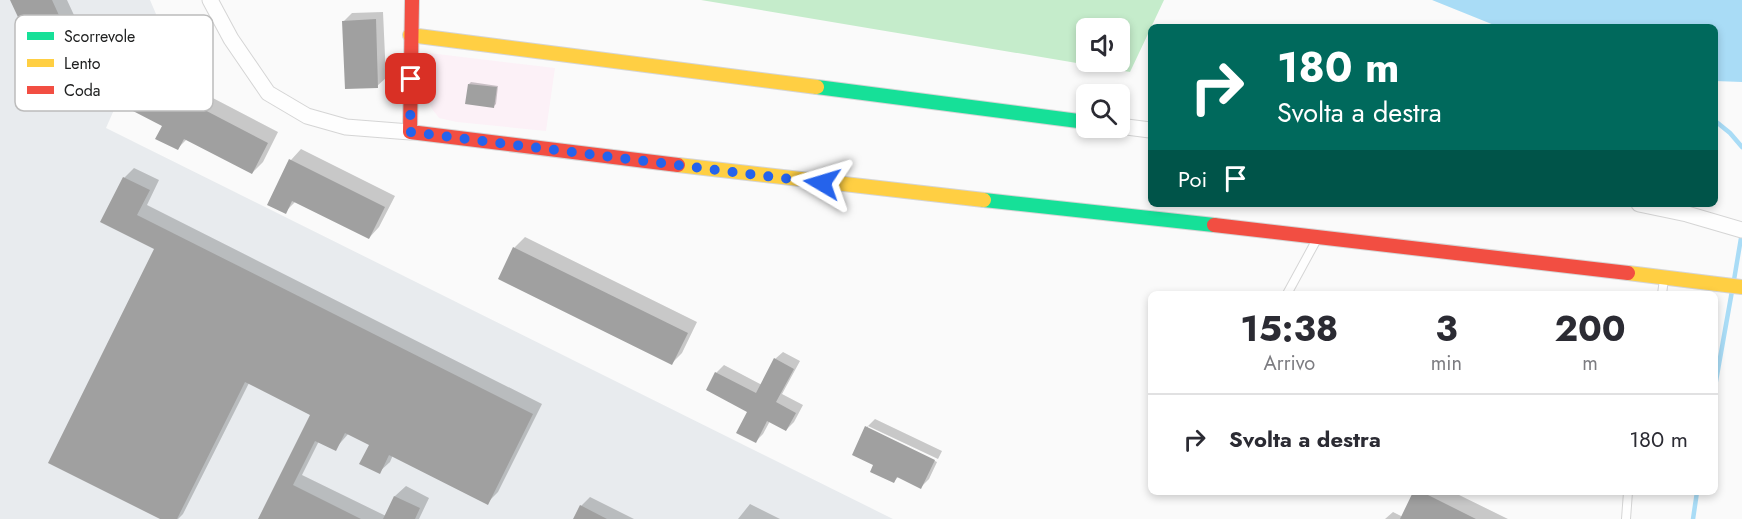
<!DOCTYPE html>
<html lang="it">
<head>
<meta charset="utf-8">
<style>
  :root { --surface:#fff; --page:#f7f7f7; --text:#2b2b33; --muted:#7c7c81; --line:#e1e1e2 }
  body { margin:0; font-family:Jost,sans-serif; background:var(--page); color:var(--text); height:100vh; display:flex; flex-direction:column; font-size:22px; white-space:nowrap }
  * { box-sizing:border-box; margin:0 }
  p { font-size:20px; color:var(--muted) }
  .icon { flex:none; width:33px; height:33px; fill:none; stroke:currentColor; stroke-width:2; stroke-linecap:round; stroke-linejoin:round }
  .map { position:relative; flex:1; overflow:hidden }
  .panel { position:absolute; left:1148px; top:291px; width:570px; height:204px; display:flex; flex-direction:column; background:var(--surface); border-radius:9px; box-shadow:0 3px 9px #0003 }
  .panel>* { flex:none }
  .top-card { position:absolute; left:1148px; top:24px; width:570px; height:183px; border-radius:9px; box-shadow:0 3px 9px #0003; background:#00695c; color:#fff; overflow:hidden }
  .buttons { position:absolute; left:1076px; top:18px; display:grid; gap:12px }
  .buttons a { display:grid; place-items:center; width:54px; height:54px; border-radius:9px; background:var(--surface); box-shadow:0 3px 9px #0003; font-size:30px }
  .pin { position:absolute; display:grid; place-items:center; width:51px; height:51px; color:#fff; margin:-26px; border-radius:12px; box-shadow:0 3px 9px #0006 }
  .me { position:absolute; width:66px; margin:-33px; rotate:277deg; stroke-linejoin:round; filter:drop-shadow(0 0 4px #0008) }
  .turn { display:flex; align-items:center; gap:21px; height:126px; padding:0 30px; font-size:27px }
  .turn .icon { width:78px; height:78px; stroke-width:2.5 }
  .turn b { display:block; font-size:42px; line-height:51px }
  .then { display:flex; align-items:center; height:57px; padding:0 30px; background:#0003; gap:12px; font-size:22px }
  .eta { display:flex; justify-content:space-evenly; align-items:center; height:102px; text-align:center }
  .eta b { font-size:36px; font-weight:700; line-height:42px }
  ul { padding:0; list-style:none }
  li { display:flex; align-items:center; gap:18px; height:90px; padding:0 30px; border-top:2px solid var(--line) }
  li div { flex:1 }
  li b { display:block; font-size:22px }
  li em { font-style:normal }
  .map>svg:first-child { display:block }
  .commercial { fill:#fcf1f7 }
  .built { fill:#e8ebee }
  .green { fill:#c5eccb; fill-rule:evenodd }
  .water { fill:#a9dcf6 }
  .shadow { fill:#0003 }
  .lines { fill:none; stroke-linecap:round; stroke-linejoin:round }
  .stream { stroke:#a9dcf6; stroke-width:4.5 }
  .building { fill:#a0a0a0 }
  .lane-casing { stroke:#d5d5d5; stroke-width:10 }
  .street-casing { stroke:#d5d5d5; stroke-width:17 }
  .fast-casing { stroke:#d5d5d5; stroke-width:16 }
  .slow-casing { stroke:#d5d5d5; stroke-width:16 }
  .jam-casing { stroke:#d5d5d5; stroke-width:16 }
  .lane { stroke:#fefefe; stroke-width:8 }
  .street { stroke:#fefefe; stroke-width:15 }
  .fast { stroke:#16e098; stroke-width:14 }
  .slow { stroke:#ffcf43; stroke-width:14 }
  .jam { stroke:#f24e42; stroke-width:14 }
  .route { stroke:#2563eb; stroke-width:10; stroke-dasharray:0 18 }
  .key { fill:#fff; stroke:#bcbcbc; stroke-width:1.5 }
  .key-label { font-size:16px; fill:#202121 }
</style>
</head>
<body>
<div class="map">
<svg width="1742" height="519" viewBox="0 0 1742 519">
  <rect width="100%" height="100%" fill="#fafafa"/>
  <path class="commercial" d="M429,53L555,68L546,131L457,122L439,118L432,109L428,100Z"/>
  <path class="built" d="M0,0H150L156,14L106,128L893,519H0Z"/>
  <path class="green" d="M701,0H1164L1130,72ZM1086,28H1119V62H1086Z"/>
  <path class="water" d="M1432,0H1742V82L1715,81L1714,27H1499Z"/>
  <path class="shadow" d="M12,0H67L98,67L87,77L55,92Z
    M383,12L386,78L377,86L344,21L352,13Z
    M161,71L278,132L263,162L252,173L187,139L178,148L164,126L150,82Z
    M471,82L498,86L496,104L494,106L469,84Z
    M301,149L395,196L379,227L369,238L296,201L285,212L291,160Z
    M134,168L159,180L147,205L542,404L498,492L487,503L393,455L390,462L379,472L371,444L349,433L335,449L319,441L302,475L386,516L395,496L406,486L429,498L419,519H260L312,414L249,383L183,514L178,519H163L156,248L102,221L124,178Z
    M525,237L697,322L682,353L672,363L500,278L515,247Z
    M783,352L800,361L782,394L803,405L794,422L786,430L770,421L763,434L756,441L749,411L708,390L716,373L724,365L762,385L775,359Z
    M875,419L942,451L938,459L868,426Z
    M868,426V429L937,462L929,479L921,487L899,476L893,482L875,464L867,427Z
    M1415,492H1453L1508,519H1385L1393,512L1403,517Z
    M590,497L634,519H575L581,506Z
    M750,504L780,519H738Z"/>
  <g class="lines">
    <path class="stream" d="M1714,120L1730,133L1742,147
      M1734,280L1742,232
      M1714,392L1732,291
      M1693,519L1697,492"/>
  </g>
  <path class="building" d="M10,0H52L88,79L54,94Z
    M376,19L378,88L345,89L342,21Z
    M149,81L268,143L252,174L184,139L178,150L155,139L162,126L133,111Z
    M468,84L497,87L494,108L465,104Z
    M289,159L385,207L369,239L292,201L286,214L267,205Z
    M123,177L150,190L137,215L533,414L488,505L389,455L380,474L359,464L369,445L345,433L336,451L315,441L293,485L361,519H258L310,415L245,382L177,519H160L48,463L154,249L100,222Z
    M513,247L688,333L672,365L498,279Z
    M774,358L794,369L776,402L796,413L786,431L767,421L756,443L736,433L747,412L706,390L715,372L756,393Z
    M865,426L935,460L921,489L897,477L894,483L870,472L873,465L852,455Z
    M1413,492H1422L1476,519H1400Z
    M394,496L420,508L415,519H383Z
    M580,505L607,519H573Z"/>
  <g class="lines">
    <g class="lane-casing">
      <path id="lane" d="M1287,294L1317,239
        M1662,294L1664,279
        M1626,519L1628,492"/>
    </g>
    <g class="street-casing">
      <path id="street" d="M210,0L231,39L268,93L307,116L346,127L410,132
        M1119,126L1150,130
        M1639,204L1687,214L1742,230"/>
    </g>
    <g class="fast-casing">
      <path id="fast" d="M817,87L1086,122
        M984,200L1214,225"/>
    </g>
    <g class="slow-casing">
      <path id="slow" d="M410,35L817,87
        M678,165L984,200
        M1628,273L1742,287"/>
    </g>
    <g class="jam-casing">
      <path id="jam" d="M412,0L410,132L678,165
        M1214,225L1628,273"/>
    </g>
    <use href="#lane" class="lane"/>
    <use href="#street" class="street"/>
    <use href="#fast" class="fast"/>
    <use href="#slow" class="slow"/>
    <use href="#jam" class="jam"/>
  </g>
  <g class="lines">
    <path class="route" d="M411,79L410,132L822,183"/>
  </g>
  <rect x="15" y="15" width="198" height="96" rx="9" class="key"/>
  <rect x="27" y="32" width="27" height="8" fill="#16e098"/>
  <rect x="27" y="59" width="27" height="8" fill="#ffcf43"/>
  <rect x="27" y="86" width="27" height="8" fill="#f24e42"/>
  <g class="key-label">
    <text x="64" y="42">Scorrevole</text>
    <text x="64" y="69">Lento</text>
    <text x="64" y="96">Coda</text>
  </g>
</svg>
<div class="buttons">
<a><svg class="icon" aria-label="sound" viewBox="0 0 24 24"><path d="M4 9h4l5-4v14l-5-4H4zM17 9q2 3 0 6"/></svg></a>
<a><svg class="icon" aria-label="search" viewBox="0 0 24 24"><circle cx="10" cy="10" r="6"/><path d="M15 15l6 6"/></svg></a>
</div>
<div class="pin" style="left:411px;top:79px;background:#d93025"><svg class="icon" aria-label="arrive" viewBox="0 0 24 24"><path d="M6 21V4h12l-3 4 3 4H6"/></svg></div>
<svg class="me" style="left:822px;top:183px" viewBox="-20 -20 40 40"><path d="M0-17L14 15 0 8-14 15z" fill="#2563eb" stroke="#fff" stroke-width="4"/></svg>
<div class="top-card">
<div class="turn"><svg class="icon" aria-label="right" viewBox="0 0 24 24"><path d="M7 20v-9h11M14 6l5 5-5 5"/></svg><div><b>180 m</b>Svolta a destra</div></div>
<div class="then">Poi<svg class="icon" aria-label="arrive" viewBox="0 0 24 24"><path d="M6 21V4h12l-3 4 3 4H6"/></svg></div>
</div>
<section class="panel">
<div class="eta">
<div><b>15:38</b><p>Arrivo</p></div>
<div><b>3</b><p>min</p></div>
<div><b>200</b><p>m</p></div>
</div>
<ul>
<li><svg class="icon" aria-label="right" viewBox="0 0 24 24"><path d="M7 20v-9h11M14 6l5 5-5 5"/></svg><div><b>Svolta a destra</b></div><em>180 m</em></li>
</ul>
</section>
</div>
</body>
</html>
